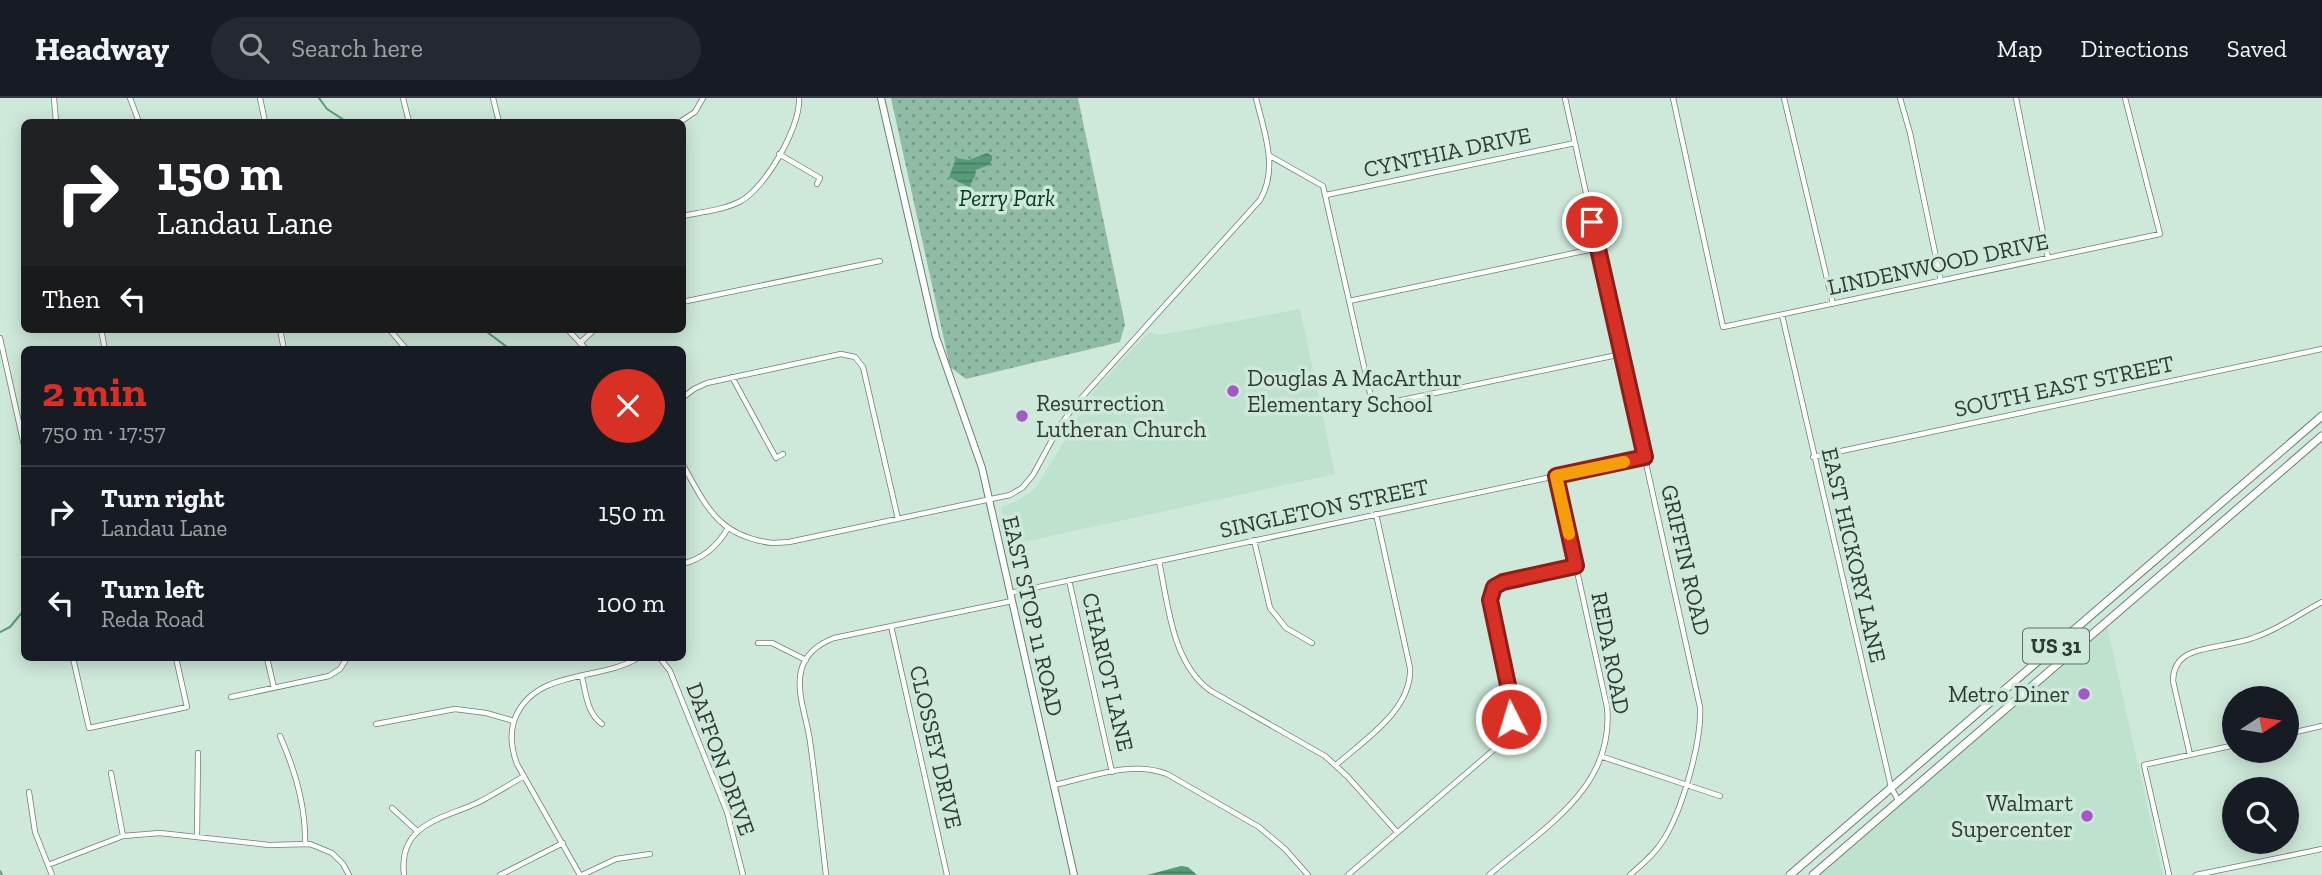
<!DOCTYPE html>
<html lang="en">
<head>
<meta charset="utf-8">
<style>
  :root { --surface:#171b24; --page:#242831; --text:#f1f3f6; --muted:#9ea1a6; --line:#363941; --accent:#d93025 }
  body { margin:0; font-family:"Zilla Slab",serif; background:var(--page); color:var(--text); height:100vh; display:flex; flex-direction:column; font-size:26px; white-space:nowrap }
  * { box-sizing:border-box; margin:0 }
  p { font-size:23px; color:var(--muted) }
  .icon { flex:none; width:38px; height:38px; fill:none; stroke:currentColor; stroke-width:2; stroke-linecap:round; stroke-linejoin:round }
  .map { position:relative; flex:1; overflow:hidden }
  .sheet { position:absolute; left:21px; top:248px; width:665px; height:315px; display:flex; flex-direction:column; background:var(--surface); border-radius:10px; box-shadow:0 4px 18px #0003 }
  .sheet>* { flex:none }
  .hud { position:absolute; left:21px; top:21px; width:665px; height:214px; border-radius:10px; box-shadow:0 4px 18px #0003; background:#202124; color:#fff; overflow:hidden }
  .needle { width:46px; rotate:78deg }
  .buttons { position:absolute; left:2222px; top:588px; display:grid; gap:14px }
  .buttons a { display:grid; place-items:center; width:77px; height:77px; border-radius:50%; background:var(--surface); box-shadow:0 4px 18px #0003; font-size:35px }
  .pin { position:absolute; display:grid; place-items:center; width:60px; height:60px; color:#fff; margin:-30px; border:4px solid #fff; border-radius:50%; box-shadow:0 2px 7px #0007 }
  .me { position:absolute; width:77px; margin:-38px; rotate:355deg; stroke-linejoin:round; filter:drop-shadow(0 0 5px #0008) }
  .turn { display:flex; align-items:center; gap:24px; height:147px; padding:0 21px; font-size:32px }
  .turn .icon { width:91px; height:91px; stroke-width:2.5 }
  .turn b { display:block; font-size:49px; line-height:60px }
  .then { display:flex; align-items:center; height:66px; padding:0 21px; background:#0003; gap:14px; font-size:26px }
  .round { display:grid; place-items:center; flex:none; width:74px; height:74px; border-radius:37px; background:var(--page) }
  .overview { display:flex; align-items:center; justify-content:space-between; height:119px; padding:0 21px }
  h1 { font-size:42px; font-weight:800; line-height:52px; color:var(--accent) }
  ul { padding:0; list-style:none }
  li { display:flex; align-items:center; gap:21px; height:91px; padding:0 21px; border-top:2px solid var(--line) }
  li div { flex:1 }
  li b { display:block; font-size:26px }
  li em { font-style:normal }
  header { display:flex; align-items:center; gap:42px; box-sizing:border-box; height:98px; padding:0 35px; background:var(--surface); border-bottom:2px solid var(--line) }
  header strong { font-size:33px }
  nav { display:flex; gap:38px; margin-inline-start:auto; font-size:24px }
  .search { width:490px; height:63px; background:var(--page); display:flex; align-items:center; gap:18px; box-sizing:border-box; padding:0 24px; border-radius:38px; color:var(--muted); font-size:26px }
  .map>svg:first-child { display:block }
  .built { fill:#bfe2ce }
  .park { fill:url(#park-dots) }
  .water { fill:url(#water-rules) }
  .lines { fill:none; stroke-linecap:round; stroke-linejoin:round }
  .stream { stroke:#589b79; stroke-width:2 }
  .street-casing { stroke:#678072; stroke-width:6 }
  .secondary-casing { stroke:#678072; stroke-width:8 }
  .primary-casing { stroke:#678072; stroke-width:9 }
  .street { stroke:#fff; stroke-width:4.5 }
  .secondary { stroke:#fff; stroke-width:6 }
  .primary { stroke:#fff; stroke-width:7 }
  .route-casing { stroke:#8d1f18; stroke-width:18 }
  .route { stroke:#d93025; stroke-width:12 }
  .slow { stroke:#f59e0b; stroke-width:12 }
  .poi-dot { fill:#a556c7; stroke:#cee9da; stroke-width:2.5 }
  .labels { text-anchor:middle; stroke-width:7; stroke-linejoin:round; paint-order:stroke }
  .shield { fill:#cee9da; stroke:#5f6e66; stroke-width:2 }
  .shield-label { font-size:21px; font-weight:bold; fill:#2f3a34 }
  .street-label { font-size:23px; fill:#2f3a34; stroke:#cee9da }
  .park-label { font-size:23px; font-style:italic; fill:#003922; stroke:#cee9da }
  .poi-label { font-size:23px; fill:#2f3a34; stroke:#cee9da; text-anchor:start }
</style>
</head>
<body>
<header>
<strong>Headway</strong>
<div class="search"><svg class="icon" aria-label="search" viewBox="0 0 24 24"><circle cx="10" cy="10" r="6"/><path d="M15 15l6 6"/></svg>Search here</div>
<nav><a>Map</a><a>Directions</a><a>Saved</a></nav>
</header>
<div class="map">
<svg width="2322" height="777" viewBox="0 0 2322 777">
  <defs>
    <pattern id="park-dots" width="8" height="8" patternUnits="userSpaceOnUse" patternTransform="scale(1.75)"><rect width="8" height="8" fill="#90bba4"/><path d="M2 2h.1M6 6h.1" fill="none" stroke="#769986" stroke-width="1.8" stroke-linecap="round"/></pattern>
    <pattern id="water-rules" width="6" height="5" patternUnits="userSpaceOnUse" patternTransform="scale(1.75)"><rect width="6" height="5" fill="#589b79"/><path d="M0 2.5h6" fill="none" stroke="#497f64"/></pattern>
  </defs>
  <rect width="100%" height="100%" fill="#cee9da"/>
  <path class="built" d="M1300,211L1335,376L1009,447L1001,409L1017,403L1036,390L1096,290L1149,234L1160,237Z
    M2107,528L2163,777H1820Z"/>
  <path class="park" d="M891,0H1078L1125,226L1120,244L966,281L950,269Z"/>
  <path class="water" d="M987,55L992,58V62L989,67L976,72L975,78L969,89L949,79L956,60L969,62Z
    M1181,768L1188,769L1197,777H1147Z"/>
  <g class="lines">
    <path class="stream" d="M319,0L327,11L347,24
      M483,231L511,252
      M0,534L10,529L24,512
      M0,773L2,777"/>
    <g class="street-casing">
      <path id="street" d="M54,0L56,24
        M130,0L139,24
        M260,0L265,24
        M403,0L409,24
        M493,0L499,24
        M1565,0L1700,609C1702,644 1682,712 1664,741C1655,756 1642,766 1630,777
        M1673,0L1723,229L2160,136L2125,0
        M1784,0L1833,206
        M1900,0L1910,35L1941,183
        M2016,0L2048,160
        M680,24L695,14L703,0
        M779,56L820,80L817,86
        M1270,58L1323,88L1373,308L1622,256
        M1326,97L1575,45
        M682,118C702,114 724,112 741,103C766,89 801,28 799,0
        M1349,203L1598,150
        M682,204L880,163
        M1782,217L1891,689L1898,702
        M101,231L105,252
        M280,231L284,252
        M389,231L407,252
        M567,231L587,252
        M0,240L24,347
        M580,245L595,231
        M732,279L776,360L783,356
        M682,300L694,291L707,285L841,256L855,259L863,269L898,421
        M1813,359L2322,251
        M682,365C706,408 718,439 773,445L789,444L1010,397L1022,390L1033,377L1059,329L1075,307L1260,102C1279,70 1264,34 1256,0
        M1254,442L1270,510L1286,530L1312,545
        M1159,463C1168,506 1172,566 1211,593L1325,658L1347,678L1397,734
        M682,466C703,461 717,449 728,430
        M1069,482L1112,674
        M1010,495L1645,359
        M891,528L947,777
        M758,545H772L806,562
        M73,560L89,630L187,609L176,560
        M267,560L274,590
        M660,560L670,573L727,714L743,777
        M582,579C586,596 587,615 602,626
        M231,599L329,578L340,571L347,560
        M376,626L455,611L486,615L514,623
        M2287,636L2322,628
        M280,638C295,672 306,707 305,745
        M2190,657L2173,583C2173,574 2176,565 2184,559C2197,549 2235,547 2253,540C2278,532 2299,516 2322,504
        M1603,659L1720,698
        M1336,667C1364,642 1412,612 1410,570L1376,416
        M111,675L123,738
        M1054,687C1091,679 1131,662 1167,676L1259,729L1285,751L1308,777
        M29,694L35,734L52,777
        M392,710L417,733
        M197,738L198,655
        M48,767L123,738L160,735L269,747L310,746L332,755L343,766L349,777
        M404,777C398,726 442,721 477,705C493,697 509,687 524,678
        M500,777L563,745
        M580,777L517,666C511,650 509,634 516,618C537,571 600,583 638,560
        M582,777L616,761L650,756
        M826,777C821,732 816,687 810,643C807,621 796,595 801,573C805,557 818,546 834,540L1012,503
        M1348,777L1497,649C1508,636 1513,622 1512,606L1490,502L1494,490L1506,483L1576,468
        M1489,777C1543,730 1615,690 1607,609L1556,378
        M2169,777L2144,667L2235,647
        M2196,777L2322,751"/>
    </g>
    <g class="secondary-casing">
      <path id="secondary" d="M881,0L936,239L982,370L1074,777"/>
    </g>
    <g class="primary-casing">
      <path id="primary" d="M1790,777L2322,318
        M1813,777L2322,338"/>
    </g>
    <use href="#street" class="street"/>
    <use href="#secondary" class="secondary"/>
    <use href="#primary" class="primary"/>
  </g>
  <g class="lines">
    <g class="route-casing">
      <path id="route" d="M1511,621L1512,606L1490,502L1494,489L1503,484L1576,468L1556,378L1645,359L1592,124"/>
    </g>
    <use href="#route" class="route"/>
    <path class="slow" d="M1569,436L1556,378L1624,364"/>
  </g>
  <g class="poi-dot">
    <circle cx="1233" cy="293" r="7"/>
    <circle cx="1022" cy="318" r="7"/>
    <circle cx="2084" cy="596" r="7"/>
    <circle cx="2087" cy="718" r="7"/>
  </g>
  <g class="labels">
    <rect class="shield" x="2023" y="530.5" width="66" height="35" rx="5"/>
    <g class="shield-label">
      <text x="2056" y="555">US 31</text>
    </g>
    <g class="street-label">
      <text transform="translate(1447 54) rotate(-12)" y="8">CYNTHIA DRIVE</text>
      <text transform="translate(1938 166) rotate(-12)" y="8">LINDENWOOD DRIVE</text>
      <text transform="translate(2064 288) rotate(-12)" y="8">SOUTH EAST STREET</text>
      <text transform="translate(1324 410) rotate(-12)" y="8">SINGLETON STREET</text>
      <text transform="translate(1854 457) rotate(77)" y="8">EAST HICKORY LANE</text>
      <text transform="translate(1686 462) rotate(77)" y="8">GRIFFIN ROAD</text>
      <text transform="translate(1033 518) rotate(77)" y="8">EAST STOP 11 ROAD</text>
      <text transform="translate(1611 555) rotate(79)" y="8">REDA ROAD</text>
      <text transform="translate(1108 574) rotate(77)" y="8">CHARIOT LANE</text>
      <text transform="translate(936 649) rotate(77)" y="8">CLOSSEY DRIVE</text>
      <text transform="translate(721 661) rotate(70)" y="8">DAFFON DRIVE</text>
    </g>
    <g class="park-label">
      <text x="1007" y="108">Perry Park</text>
    </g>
    <g class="poi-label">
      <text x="1247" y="288">Douglas A MacArthur<tspan x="1247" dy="26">Elementary School</tspan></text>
      <text x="1036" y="313">Resurrection<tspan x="1036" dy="26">Lutheran Church</tspan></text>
      <text x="2070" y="604" text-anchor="end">Metro Diner</text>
      <text x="2073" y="713" text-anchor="end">Walmart<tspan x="2073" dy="26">Supercenter</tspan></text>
    </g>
  </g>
</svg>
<div class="buttons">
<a><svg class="needle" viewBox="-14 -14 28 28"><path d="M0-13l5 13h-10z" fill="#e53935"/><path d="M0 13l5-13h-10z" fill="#9ea1a6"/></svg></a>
<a><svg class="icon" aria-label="search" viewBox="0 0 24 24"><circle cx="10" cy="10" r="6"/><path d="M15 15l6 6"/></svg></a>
</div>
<div class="pin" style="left:1592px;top:124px;background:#d93025"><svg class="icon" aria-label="arrive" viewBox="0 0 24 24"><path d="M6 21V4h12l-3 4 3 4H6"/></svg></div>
<svg class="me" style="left:1511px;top:621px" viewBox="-20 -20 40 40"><circle r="17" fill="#d93025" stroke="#fff" stroke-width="3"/><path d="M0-11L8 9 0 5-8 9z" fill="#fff"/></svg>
<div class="hud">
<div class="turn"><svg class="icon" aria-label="right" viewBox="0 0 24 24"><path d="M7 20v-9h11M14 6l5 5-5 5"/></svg><div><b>150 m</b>Landau Lane</div></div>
<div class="then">Then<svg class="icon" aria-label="left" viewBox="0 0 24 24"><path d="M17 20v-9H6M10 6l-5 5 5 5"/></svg></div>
</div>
<section class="sheet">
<div class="overview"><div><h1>2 min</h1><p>750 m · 17:57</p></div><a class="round" style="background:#d93025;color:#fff"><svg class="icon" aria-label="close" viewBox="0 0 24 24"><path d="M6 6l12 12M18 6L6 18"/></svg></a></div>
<ul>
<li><svg class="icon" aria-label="right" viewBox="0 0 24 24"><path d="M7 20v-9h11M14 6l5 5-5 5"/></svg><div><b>Turn right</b><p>Landau Lane</p></div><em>150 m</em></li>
<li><svg class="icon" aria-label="left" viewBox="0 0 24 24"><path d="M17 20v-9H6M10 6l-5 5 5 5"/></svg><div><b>Turn left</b><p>Reda Road</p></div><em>100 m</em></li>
</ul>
</section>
</div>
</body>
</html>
